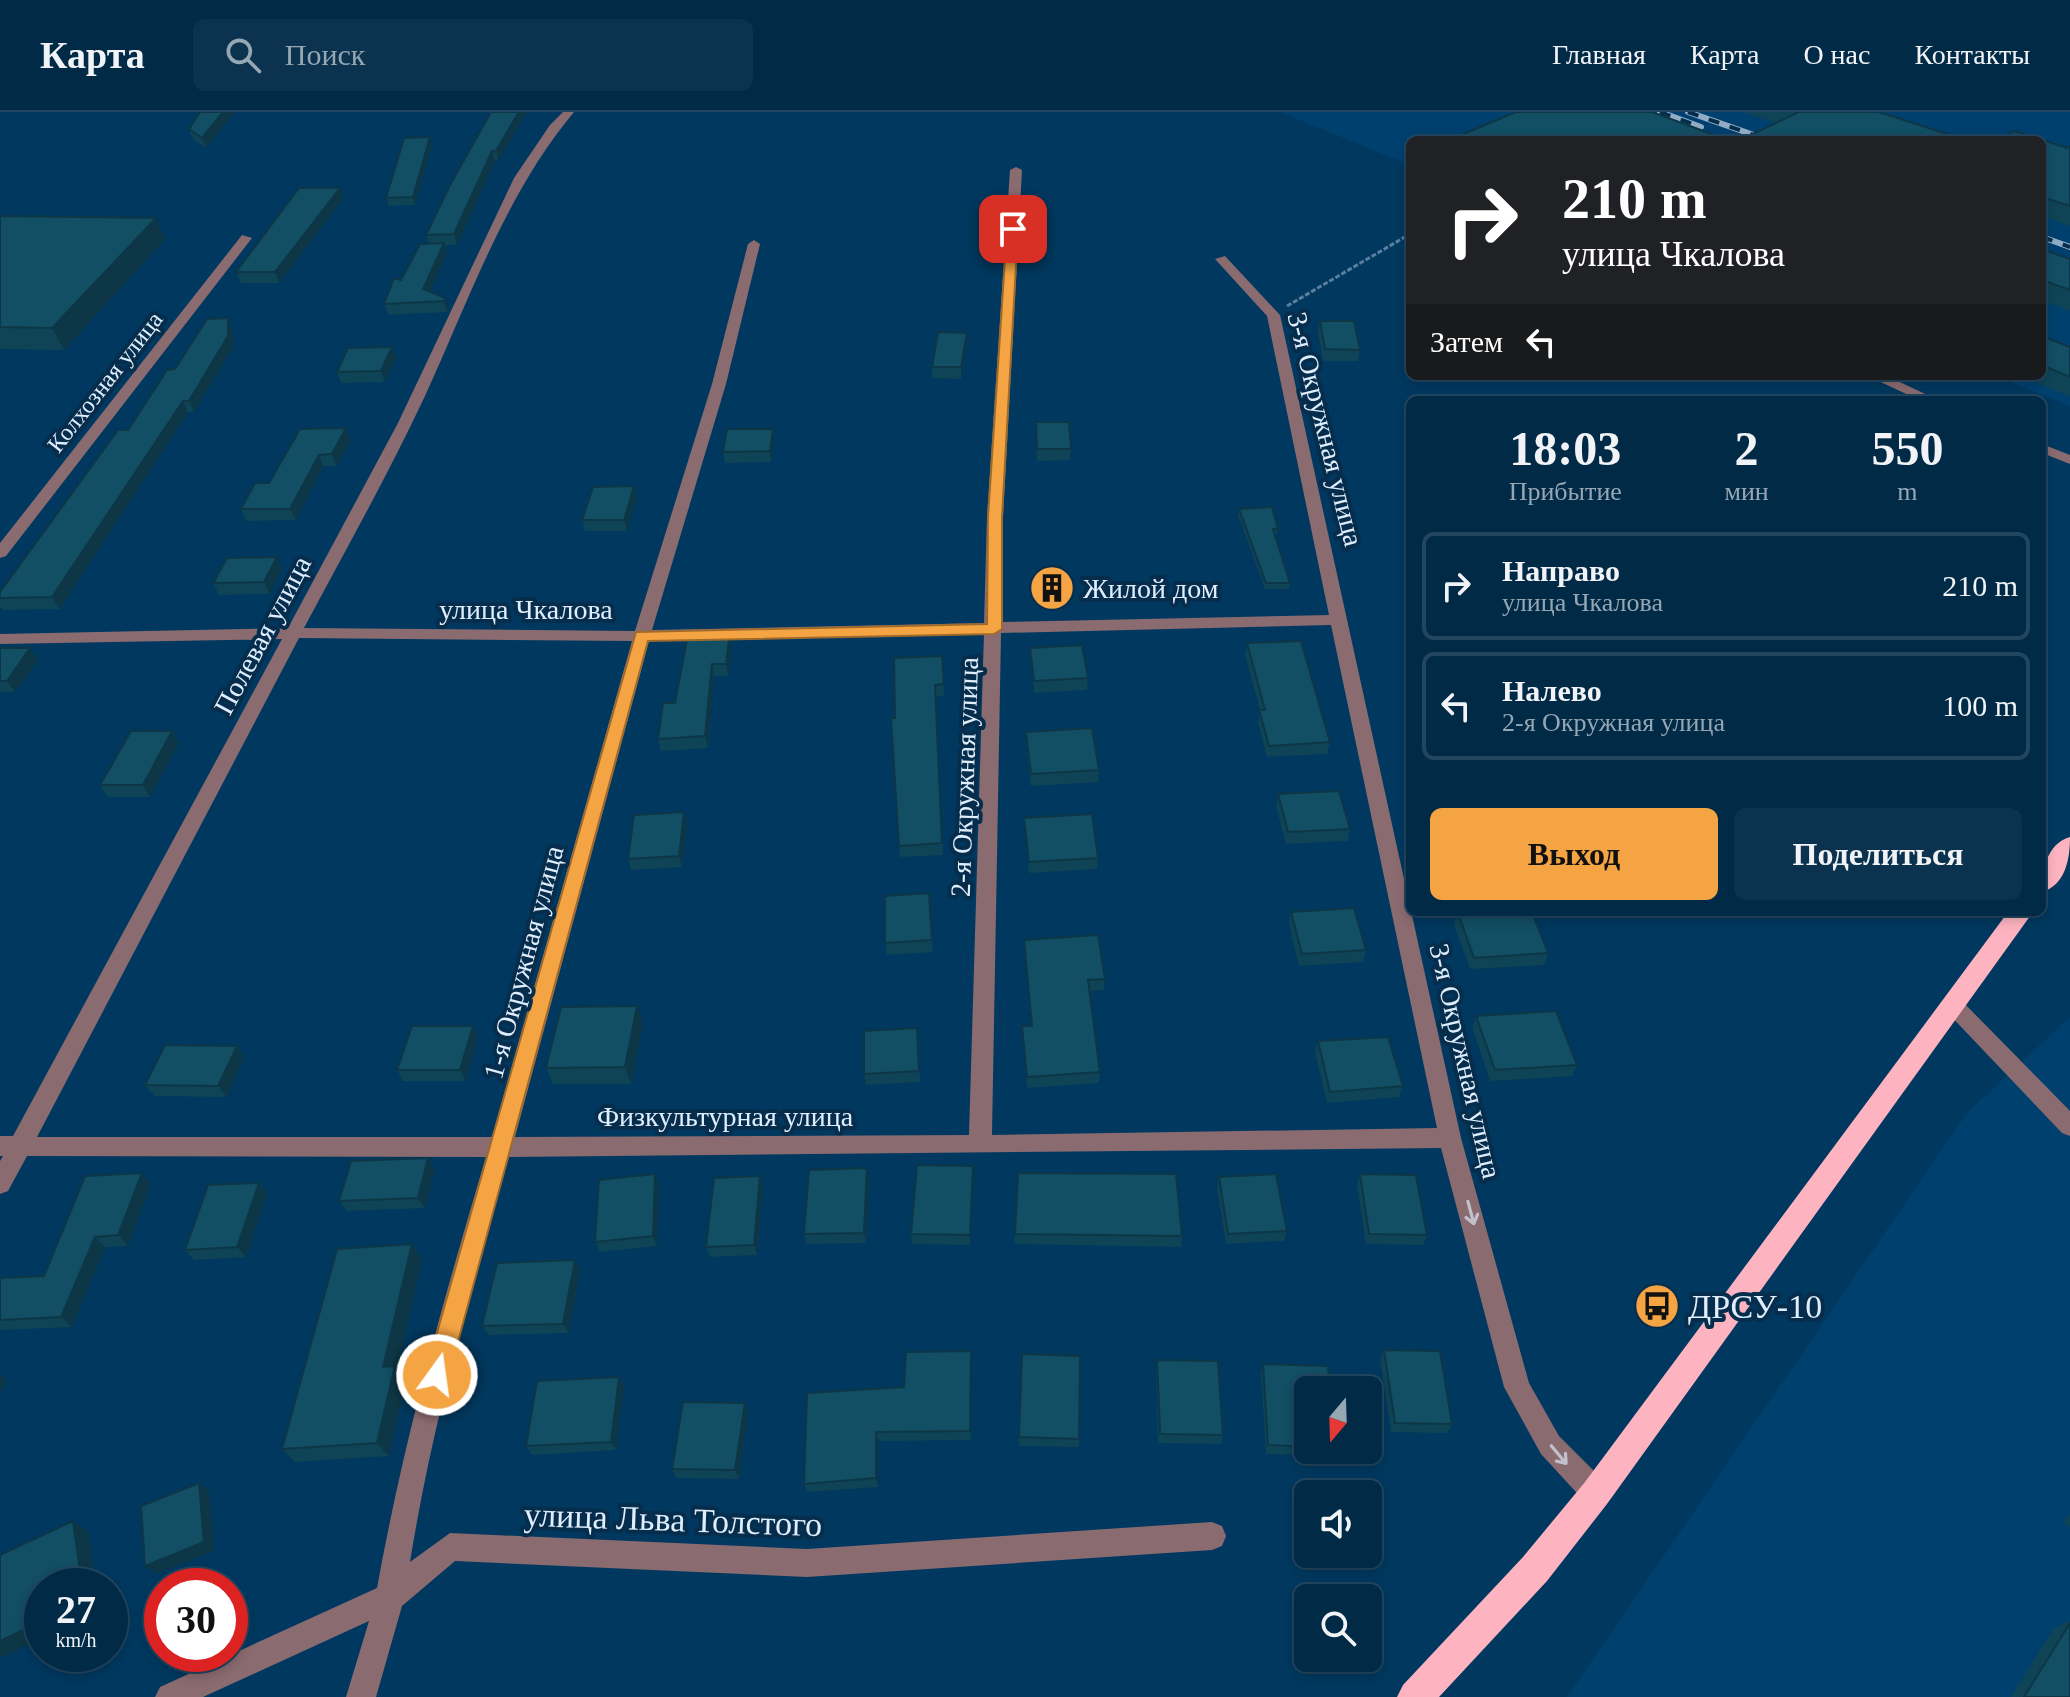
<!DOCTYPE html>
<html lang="ru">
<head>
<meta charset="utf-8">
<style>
  :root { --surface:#012a47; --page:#0b324e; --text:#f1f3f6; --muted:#96a7b4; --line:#234660; --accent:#f4a443 }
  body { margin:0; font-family:"Times New Roman",serif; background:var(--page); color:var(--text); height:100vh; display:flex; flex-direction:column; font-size:30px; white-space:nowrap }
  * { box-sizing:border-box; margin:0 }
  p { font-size:26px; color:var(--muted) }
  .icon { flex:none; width:44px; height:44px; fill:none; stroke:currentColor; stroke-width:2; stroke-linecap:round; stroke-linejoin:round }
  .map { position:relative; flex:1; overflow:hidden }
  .sheet { position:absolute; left:1406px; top:284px; width:640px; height:520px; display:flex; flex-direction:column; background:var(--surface); border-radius:12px; box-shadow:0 4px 12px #0003,0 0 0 2px var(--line) }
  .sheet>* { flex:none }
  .guide { position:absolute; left:1406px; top:24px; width:640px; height:244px; border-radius:12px; box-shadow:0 4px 12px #0003,0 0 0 2px var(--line); background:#202124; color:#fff; overflow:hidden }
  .needle { width:52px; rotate:199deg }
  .buttons { position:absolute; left:1294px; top:1264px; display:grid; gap:16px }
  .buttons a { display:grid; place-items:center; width:88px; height:88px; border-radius:12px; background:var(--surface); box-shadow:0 4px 12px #0003,0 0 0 2px var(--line); font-size:40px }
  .speed { position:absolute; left:24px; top:1456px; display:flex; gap:16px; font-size:40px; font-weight:700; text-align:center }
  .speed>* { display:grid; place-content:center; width:104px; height:104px; border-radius:50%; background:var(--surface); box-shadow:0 4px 12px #0003,0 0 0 2px var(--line); line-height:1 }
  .speed small { font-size:20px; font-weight:400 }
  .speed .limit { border:12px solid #d22; background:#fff; color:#111 }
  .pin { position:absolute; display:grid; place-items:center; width:68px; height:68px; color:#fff; margin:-34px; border-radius:16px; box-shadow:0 4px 12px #0006 }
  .me { position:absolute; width:88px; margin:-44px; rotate:14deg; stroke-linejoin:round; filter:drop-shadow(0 0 6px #0008) }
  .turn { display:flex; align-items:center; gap:28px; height:168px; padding:0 24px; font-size:36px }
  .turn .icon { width:104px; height:104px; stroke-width:2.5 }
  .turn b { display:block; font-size:56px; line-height:68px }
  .then { display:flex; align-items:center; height:76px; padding:0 24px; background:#0003; gap:16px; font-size:30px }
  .eta { display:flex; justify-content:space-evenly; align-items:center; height:136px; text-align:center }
  .eta b { font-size:48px; font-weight:600; line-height:56px }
  .primary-button { display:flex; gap:16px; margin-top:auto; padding:16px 24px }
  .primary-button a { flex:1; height:92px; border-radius:12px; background:var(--accent); color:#111; font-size:32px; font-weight:600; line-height:92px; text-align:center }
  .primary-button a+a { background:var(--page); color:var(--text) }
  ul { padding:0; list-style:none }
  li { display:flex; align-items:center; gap:24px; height:108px; margin:0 16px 12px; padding:0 8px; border:4px solid var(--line); border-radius:12px }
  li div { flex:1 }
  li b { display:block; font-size:30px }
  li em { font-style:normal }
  header { display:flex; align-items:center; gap:48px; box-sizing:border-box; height:112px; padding:0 40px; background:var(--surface); border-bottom:2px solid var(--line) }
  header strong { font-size:38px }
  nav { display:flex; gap:44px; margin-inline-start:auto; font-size:28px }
  .search { width:560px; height:72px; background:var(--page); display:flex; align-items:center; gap:20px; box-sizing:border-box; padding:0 28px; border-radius:12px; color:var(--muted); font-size:30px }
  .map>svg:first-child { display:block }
  .built { fill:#00406e }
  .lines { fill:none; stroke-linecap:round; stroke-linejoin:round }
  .path { stroke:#59809e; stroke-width:3; stroke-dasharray:5 2; stroke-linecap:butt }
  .minor { fill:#8a6b70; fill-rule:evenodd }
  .highway { fill:#fdb3c0; fill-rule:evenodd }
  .rail-casing { stroke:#90adc5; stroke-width:6 }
  .rail { stroke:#072d4c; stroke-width:4; stroke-dasharray:11; stroke-linecap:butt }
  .wall { fill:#0f4356 }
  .shaded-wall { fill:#0d3746 }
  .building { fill:#124e64; stroke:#0d3746; stroke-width:2 }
  .oneway { stroke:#c1c0cc }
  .route { fill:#f4a443; stroke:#9f6b2c; stroke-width:2 }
  .labels { text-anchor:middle; stroke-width:8; stroke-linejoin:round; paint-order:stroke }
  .far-street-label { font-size:24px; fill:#dfeefd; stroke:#072d4c }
  .street-label { font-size:28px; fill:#dfeefd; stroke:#072d4c }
  .poi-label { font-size:28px; fill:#dfeefd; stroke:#072d4c; text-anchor:start }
  .near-poi-label { font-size:34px; fill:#dfeefd; stroke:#072d4c; text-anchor:start }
  .near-street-label { font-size:34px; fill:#dfeefd; stroke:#072d4c }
</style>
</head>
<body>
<header>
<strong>Карта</strong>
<div class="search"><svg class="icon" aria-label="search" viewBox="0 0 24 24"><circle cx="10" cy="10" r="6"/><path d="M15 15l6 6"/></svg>Поиск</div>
<nav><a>Главная</a><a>Карта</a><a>О нас</a><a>Контакты</a></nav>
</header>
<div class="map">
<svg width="2070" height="1585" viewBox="0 0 2070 1585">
  <rect width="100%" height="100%" fill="#01385f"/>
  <path class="built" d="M1280,0H2070V294L1995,264H2042V28H1410V53Z
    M2070,905V1585H1567L1967,1001Z"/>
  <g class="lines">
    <path class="path" d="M1287,194L1410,122"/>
    <path class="minor" d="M563,0H574C506,81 469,188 425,284C388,363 345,439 304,516L635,519L712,272L748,132L754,128L760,132L726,272L652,518L984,511L987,405L1010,58L1016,55L1022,58L1003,405L1001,510L1329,503L1267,204L1215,147L1225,144L1280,203L1461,1026L1529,1271L1559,1324L1606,1371L1609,1381L1606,1391L1596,1394L1586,1391L1541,1342L1504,1275L1441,1036L509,1045C470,1179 432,1313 410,1450L450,1421L807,1437L1212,1410L1222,1414L1226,1424L1222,1434L1212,1438L807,1465L455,1449L402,1494L376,1585H346L369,1509L203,1585H155L160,1575L377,1476C404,1327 443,1189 486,1045L27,1044L8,1079L0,1082V1049L3,1044H0V1024H13L282,527L0,532V522L288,516L398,311L514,66L550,13ZM1331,513L1437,1016L992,1023L1001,521ZM984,521L969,1023L515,1025L649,529ZM299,526L632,529L492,1025H37Z
      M242,123L252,126L6,444L0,446V431Z
      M1868,264H1887L1938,288H1919Z
      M2042,332L2070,343V352L2042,341Z
      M1952,884L1959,886L2070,999V1024L2062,1021L1945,898L1941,892L1945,886Z"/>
    <path class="highway" d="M2070,725C2070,746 2066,773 2042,780C2042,759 2046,732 2070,725Z
      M2008,800H2033L1607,1392L1547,1469L1439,1585H1397L1403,1573L1523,1445L1585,1370Z"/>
    <g class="rail-casing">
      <path id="rail" d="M1660,0L1701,15
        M1688,0L1768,28
        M2042,125L2070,135"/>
    </g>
    <use href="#rail" class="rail"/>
  </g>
  <path class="wall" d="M200,0L206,36L193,27L189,17Z
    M491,0L498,49H495L457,133H445L447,142L430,180L445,186L449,197L447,200L388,203L384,192L429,131L426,123Z
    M1743,0H1879L1775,11Z
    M430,25L432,32L415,93L389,94L386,86Z
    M2042,28L2067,36L2070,34V114L2042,104Z
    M340,76L343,87L279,171H241L236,160Z
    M0,104L165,127L64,238L0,237Z
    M2042,137L2070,147V199L2042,188Z
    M228,206L232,217L233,235L194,300H188L60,497L3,498L0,494V480L175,257Z
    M1320,209L1360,238L1358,249H1323L1318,220Z
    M2042,224L2070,235V285L2021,264H2042Z
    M967,232L961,267L932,266V255Z
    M396,246L385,270L341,271L337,260Z
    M1036,310L1071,337L1070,348L1037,349Z
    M346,316L350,328L337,354H323L296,408L246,409L241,397L269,371Z
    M774,328L771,350L725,351L723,340Z
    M634,374L637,386L627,419H585L582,408Z
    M1239,397L1278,417L1277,423H1274L1290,471L1289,477H1265L1238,403Z
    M277,445L282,457L270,482L219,483L213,471Z
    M1247,531L1330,630L1327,642L1267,645L1258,610L1260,598L1245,543Z
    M732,533L728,564H714L708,636L661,639L658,627L675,591Z
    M0,536L38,548L15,580H0Z
    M1030,536L1088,566L1087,578L1034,581Z
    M942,544L944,584H936L943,743L900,745L899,734Z
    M172,619L179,631L150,685H108L100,673Z
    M1410,619V643L1406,633Z
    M1026,620L1099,658L1098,670L1031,674L1026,631Z
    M1278,682L1350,717L1348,729L1286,732L1276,694Z
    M1024,706L1098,746L1097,757L1029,761Z
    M687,711L682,755L631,758L628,747Z
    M929,781L933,840L887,843L885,831Z
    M1291,800L1366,838L1363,850L1299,854L1289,812Z
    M1458,801L1548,841L1544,853L1470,857L1454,813Z
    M1024,828L1105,867L1104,878L1089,879L1100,960L1099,971L1027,976L1022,914H1031Z
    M1476,904L1577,953L1572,964L1490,969L1472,915Z
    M643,911L631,972H553L546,956Z
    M473,914L478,925L466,969H403L397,958Z
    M919,927L920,970L866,973L864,962Z
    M1318,929L1403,974L1399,985L1327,991L1315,940Z
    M237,934L244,945L227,985L154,984L145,973Z
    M428,1046L435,1057L425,1096L347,1099L339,1089Z
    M867,1056L869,1067L866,1131L806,1132L804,1122Z
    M655,1062L659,1072L657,1134L600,1140L595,1130Z
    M1360,1062L1427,1123L1423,1133L1366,1132L1357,1073Z
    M974,1064L970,1133L912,1132L911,1122Z
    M1219,1065L1287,1119L1284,1129L1226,1132L1217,1075Z
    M259,1071L267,1081L246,1145L194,1148L185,1138Z
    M151,1072L128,1134L105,1135L72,1215L0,1218V1166L44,1164Z
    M763,1075L757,1143L710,1145L706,1135Z
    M1015,1122L1182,1124L1181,1135L1015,1132Z
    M412,1132L422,1148L397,1257L406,1268L389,1344L295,1350L282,1337Z
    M580,1158L569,1221L489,1223L482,1214Z
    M1384,1238L1452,1312L1447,1321L1391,1320L1380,1247Z
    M971,1239V1328L878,1329V1375L807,1380L804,1372L904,1275Z
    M1080,1244L1079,1335L1019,1334V1325Z
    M1157,1248L1223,1323L1221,1332L1158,1331L1156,1257Z
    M1263,1252L1308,1278V1338H1334L1332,1344L1266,1342L1261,1261Z
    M619,1265L624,1274L616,1338L532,1343L526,1334Z
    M748,1300L739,1367L676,1366L672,1357Z
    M2070,1401V1416L2063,1410Z
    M2070,1508V1585H2011L2053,1517Z"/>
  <path class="shaded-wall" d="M223,0H235L206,36L202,26Z
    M519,0H527L498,49L496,39Z
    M430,25L432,32L415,93L413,85Z
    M492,39L495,49L457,133L454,122Z
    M340,76L343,87L279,171L275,160Z
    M156,106L165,127L64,238L52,216Z
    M444,131L447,142L426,188L423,177Z
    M445,186L449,197L447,200L444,189Z
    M228,206L232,217L233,235L194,300L189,289Z
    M967,221V232L961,267V255Z
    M392,235L396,246L385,270L381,259Z
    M183,289L188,300L60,497L52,485Z
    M346,316L350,328L337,354L332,342Z
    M773,317L774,328L771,350L770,339Z
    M319,343L323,354L296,408L290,397Z
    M634,374L637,386L627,419L624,408Z
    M277,445L282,457L270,482L264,470Z
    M730,521L732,533L728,564L726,552Z
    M30,536L38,548L15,580L7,569Z
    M712,552L714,564L708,636L705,624Z
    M172,619L179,631L150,685L143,673Z
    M684,700L687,711L682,755L679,744Z
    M637,894L643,911L631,972L625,955Z
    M473,914L478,925L466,969L460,958Z
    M237,934L244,945L227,985L218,974Z
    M428,1046L435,1057L425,1096L418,1086Z
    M973,1054L974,1064L970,1133V1123Z
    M867,1056L869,1067L866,1131L864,1121Z
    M142,1061L151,1072L128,1134L118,1123Z
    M655,1062L659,1072L657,1134L653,1124Z
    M760,1064L763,1075L757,1143L754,1133Z
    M259,1071L267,1081L246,1145L237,1135Z
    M95,1125L105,1135L72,1215L61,1205Z
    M412,1132L422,1148L397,1257L406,1268L389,1344L377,1331L383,1255Z
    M575,1148L580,1158L569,1221L563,1212Z
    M971,1239L972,1249L971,1328L970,1319Z
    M0,1263L7,1268L0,1283Z
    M619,1265L624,1274L616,1338L611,1330Z
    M745,1291L748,1300L739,1367L735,1358Z
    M876,1320L878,1329V1375L876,1366Z
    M199,1371L209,1379L215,1438L156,1462L145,1454Z
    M73,1409L88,1419L96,1474H82Z
    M42,1509V1526L0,1546V1529Z"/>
  <path class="building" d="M200,0H223L202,26L189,17Z
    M491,0H519L496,39H492L454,122L426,123L450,73Z
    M1516,0H1652L1728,28H1449Z
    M1795,0H1879L1966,28H1740L1797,1Z
    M2014,19L2067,36L2070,34V94L2042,85V28H1999Z
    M430,25L413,85L386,86L404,26Z
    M299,76H340L275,160H236Z
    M0,104L156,106L52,216L0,215Z
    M444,131L423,177L445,186L444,189L384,192L394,166L401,168L420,132Z
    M2042,137L2070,147V178L2042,168Z
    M228,206V224L189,289H183L52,485L0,486V480L118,318H128L167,258L175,257L207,207Z
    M1320,209H1354L1360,238L1325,237Z
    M938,220L967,221L961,255H932Z
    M2042,224L2070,235V265L2042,253Z
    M392,235L381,259L337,260L348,236Z
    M1036,310H1069L1071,337H1037Z
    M346,316L332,342L319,343L290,397H241L255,371H269L300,317Z
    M727,317H773L770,339L723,340Z
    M634,374L624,408H582L593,375Z
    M1272,395L1278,417H1273L1290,471H1266L1239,397Z
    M277,445L264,470L213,471L227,446Z
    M730,521L726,552H712L705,624L658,627L663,591H675L688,522Z
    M1301,529L1330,630L1269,634L1259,598H1265L1247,531Z
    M1082,533L1088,566L1034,569L1030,536Z
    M0,536H30L7,569H0Z
    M942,544L944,572L935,573L942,731L899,734L891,606H895L894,546Z
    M1092,616L1099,658L1031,662L1026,620Z
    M131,619H172L143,673H100Z
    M1339,679L1350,717L1288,720L1278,682Z
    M684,700L679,744L628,747L634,703Z
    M1092,702L1098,746L1029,750L1024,706Z
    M929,781L932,828L885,831V784Z
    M1354,796L1366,838L1302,842L1291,800Z
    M1483,800H1532L1548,841L1474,846L1458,801Z
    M1098,823L1105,867L1088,868L1100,960L1027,965L1022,914H1032L1024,828Z
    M637,894L625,955L546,956L561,895Z
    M1556,899L1577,953L1495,958L1476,904Z
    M412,914H473L460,958H397Z
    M917,916L919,959L864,962V919Z
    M1388,925L1403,974L1330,980L1318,929Z
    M165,933L237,934L218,974L145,973Z
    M428,1046L418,1086L339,1089L351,1049Z
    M917,1053L973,1054L970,1123L911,1122Z
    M867,1056L864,1121L804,1122L809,1058Z
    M142,1061L118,1123L95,1125L61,1205L0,1208V1166L44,1164L85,1064Z
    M1018,1061L1176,1062L1182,1124L1015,1122Z
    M655,1062L653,1124L595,1130L599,1068Z
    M1276,1062L1287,1119L1228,1122L1219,1065Z
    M1360,1062L1416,1063L1427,1123L1369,1122Z
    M760,1064L754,1133L706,1135L714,1066Z
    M259,1071L237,1135L185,1138L208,1073Z
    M412,1132L383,1255L395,1254L377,1331L282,1337L337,1137Z
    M575,1148L563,1212L482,1214L497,1151Z
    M1384,1238L1440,1239L1452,1312L1395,1311Z
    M971,1239L970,1319L876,1320V1366L804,1372L807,1281L904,1275L906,1240Z
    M1022,1242L1080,1244L1079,1327L1019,1325Z
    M1157,1248L1218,1249L1223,1323L1160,1322Z
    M1263,1252L1328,1254L1330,1278H1308V1335L1268,1333Z
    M619,1265L611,1330L526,1334L537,1269Z
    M683,1290L745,1291L735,1358L672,1357Z
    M199,1371L204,1430L145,1454L141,1394Z
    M73,1409L82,1474H42V1509L0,1529V1443Z
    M2070,1511V1585H2024Z"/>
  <defs><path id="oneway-shaft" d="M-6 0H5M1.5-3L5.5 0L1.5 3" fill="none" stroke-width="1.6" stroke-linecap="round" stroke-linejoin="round" transform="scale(2)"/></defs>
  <g class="oneway">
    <use href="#oneway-shaft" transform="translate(1471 1101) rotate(75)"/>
    <use href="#oneway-shaft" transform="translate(1559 1343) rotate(50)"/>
  </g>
  <path class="route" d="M1013,114L1018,117L1002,405V517L994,522L648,529L449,1263L445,1271L437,1275L429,1271L425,1263L636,520L987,512L988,405L1007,117Z"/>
  <defs>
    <g id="building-disc" transform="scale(2.3)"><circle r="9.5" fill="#f4a443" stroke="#072d4c"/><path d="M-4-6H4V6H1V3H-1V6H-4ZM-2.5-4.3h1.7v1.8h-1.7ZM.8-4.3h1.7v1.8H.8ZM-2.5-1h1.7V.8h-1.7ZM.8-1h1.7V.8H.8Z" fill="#111"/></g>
    <g id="bus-disc" transform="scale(2.3)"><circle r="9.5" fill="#f4a443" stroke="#072d4c"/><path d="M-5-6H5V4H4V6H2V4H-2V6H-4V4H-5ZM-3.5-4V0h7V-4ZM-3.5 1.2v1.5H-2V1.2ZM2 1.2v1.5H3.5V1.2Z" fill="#111"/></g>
  </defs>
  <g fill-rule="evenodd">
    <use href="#building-disc" x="1052" y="476"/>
    <use href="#bus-disc" x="1657" y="1194"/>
  </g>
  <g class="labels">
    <g class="far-street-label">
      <text transform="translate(105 270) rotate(-52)" y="8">Колхозная улица</text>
    </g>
    <g class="street-label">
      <text transform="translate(1326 317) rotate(76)" y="10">3-я Окружная улица</text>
      <text x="526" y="507">улица Чкалова</text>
      <text transform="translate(262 523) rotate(-62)" y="10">Полевая улица</text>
      <text transform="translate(964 665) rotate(-88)" y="10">2-я Окружная улица</text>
      <text transform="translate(523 850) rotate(-75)" y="10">1-я Окружная улица</text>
      <text transform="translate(1466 949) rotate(77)" y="10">3-я Окружная улица</text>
      <text x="725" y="1014">Физкультурная улица</text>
    </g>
    <g class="poi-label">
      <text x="1083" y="486">Жилой дом</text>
    </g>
    <g class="near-poi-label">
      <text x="1688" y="1206">ДРСУ-10</text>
    </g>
    <g class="near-street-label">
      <text transform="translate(673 1407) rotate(2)" y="12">улица Льва Толстого</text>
    </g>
  </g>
</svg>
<div class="buttons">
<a><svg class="needle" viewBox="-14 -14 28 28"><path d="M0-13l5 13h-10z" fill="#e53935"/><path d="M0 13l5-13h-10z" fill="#96a7b4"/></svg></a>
<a><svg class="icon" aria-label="sound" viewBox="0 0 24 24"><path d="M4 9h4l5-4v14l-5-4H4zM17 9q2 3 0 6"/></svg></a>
<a><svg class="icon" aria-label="search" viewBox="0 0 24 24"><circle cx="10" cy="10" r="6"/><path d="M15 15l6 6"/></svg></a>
</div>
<div class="speed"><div>27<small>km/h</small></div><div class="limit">30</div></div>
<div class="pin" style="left:1013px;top:117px;background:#d93025"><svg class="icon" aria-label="arrive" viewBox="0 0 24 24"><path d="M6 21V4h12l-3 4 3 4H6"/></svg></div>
<svg class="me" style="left:437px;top:1263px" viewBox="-20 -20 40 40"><circle r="17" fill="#f4a443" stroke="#fff" stroke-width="3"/><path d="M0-11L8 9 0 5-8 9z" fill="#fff"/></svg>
<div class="guide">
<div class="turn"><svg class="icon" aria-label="right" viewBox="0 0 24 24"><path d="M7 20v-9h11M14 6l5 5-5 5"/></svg><div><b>210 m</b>улица Чкалова</div></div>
<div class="then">Затем<svg class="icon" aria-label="left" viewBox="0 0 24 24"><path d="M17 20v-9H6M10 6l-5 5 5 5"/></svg></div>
</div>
<section class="sheet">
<div class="eta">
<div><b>18:03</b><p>Прибытие</p></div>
<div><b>2</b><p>мин</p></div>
<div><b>550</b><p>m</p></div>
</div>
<ul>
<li><svg class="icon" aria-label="right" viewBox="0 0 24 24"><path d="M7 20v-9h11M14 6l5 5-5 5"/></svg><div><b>Направо</b><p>улица Чкалова</p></div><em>210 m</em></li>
<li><svg class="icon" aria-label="left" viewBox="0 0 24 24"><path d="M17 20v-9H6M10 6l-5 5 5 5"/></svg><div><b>Налево</b><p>2-я Окружная улица</p></div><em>100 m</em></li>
</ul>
<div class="primary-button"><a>Выход</a><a>Поделиться</a></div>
</section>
</div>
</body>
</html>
